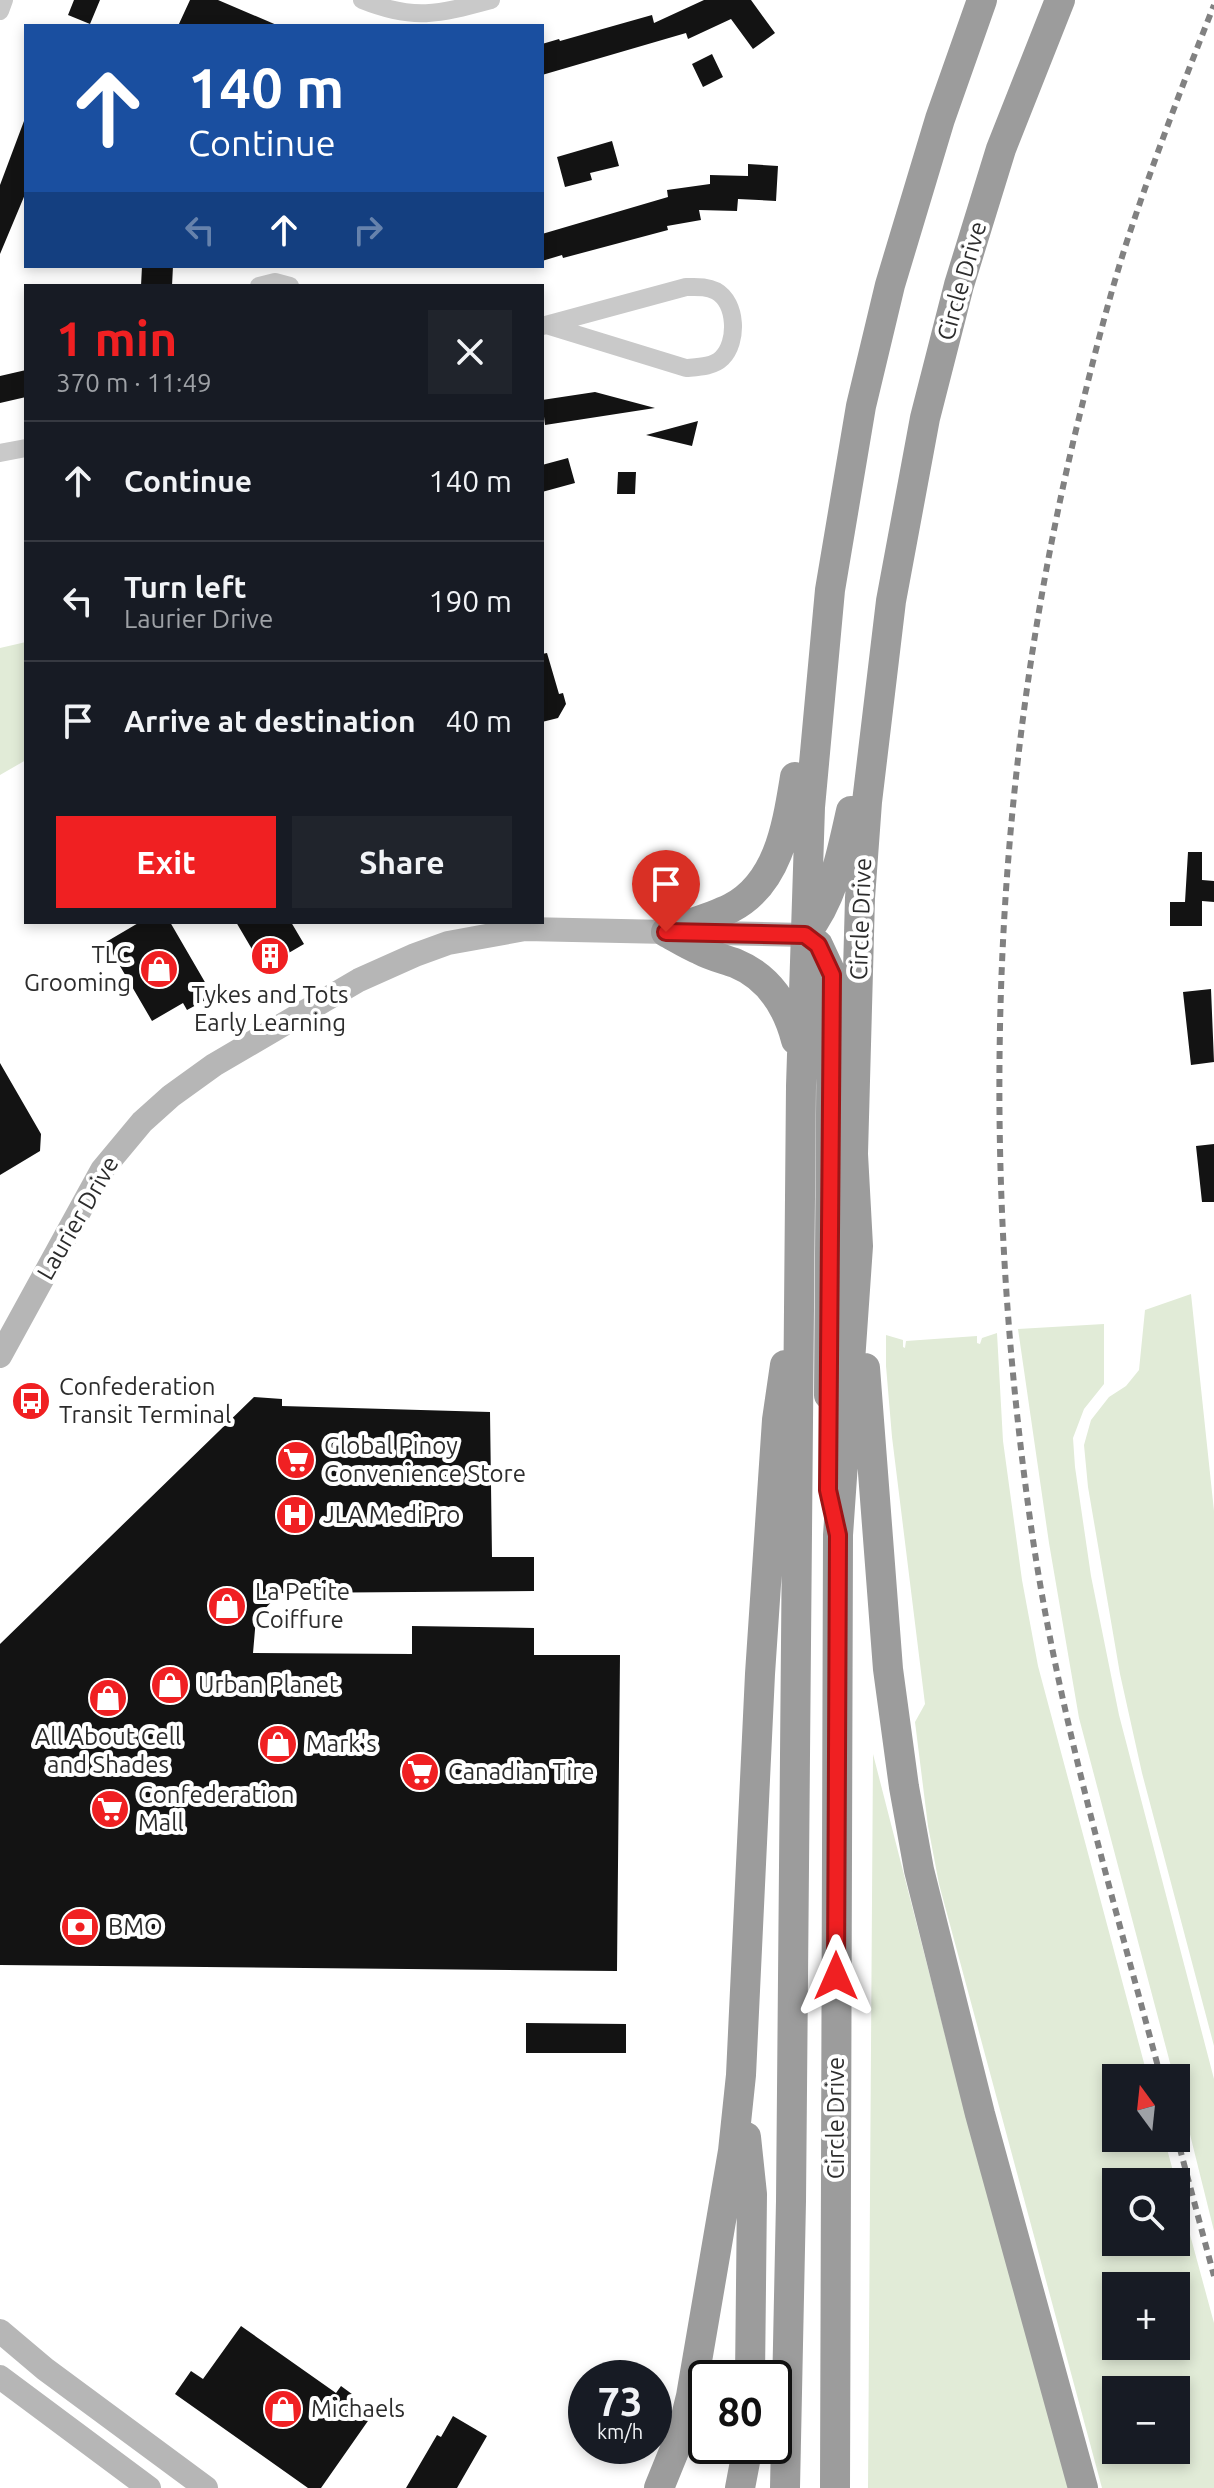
<!DOCTYPE html>
<html lang="en">
<head>
<meta charset="utf-8">
<style>
  :root { --surface:#171b24; --page:#20242c; --text:#f1f3f6; --muted:#9ea1a6; --line:#363941; --accent:#f02022 }
  body { margin:0; font-family:Ubuntu,sans-serif; background:var(--page); color:var(--text); height:100vh; display:flex; flex-direction:column; font-size:30px; white-space:nowrap }
  * { box-sizing:border-box; margin:0 }
  p { font-size:26px; color:var(--muted) }
  .icon { flex:none; width:44px; height:44px; fill:none; stroke:currentColor; stroke-width:2; stroke-linecap:round; stroke-linejoin:round }
  .map { position:relative; flex:1; overflow:hidden }
  .panel { position:absolute; left:24px; top:284px; width:520px; height:640px; display:flex; flex-direction:column; background:var(--surface); border-radius:0px; box-shadow:0 4px 12px #0003 }
  .panel>* { flex:none }
  .guide { position:absolute; left:24px; top:24px; width:520px; height:244px; border-radius:0px; box-shadow:0 4px 12px #0003; background:#1a4fa0; color:#fff; overflow:hidden }
  .needle { width:52px; rotate:345deg }
  .fabs { position:absolute; left:1102px; top:2064px; display:grid; gap:16px }
  .fabs a { display:grid; place-items:center; width:88px; height:88px; border-radius:0px; background:var(--surface); box-shadow:0 4px 12px #0003; font-size:40px }
  .speed { position:absolute; left:568px; top:2360px; display:flex; gap:16px; font-size:40px; font-weight:700; text-align:center }
  .speed>* { display:grid; place-content:center; width:104px; height:104px; border-radius:50%; background:var(--surface); box-shadow:0 4px 12px #0003; line-height:1 }
  .speed small { font-size:20px; font-weight:400 }
  .speed .limit { border:4px solid #111; border-radius:12px; background:#fff; color:#111 }
  .pin { position:absolute; display:grid; place-items:center; width:68px; height:68px; color:#fff; margin:-82px -34px; border-radius:50% 50% 50% 0; rotate:-45deg; box-shadow:0 0 8px #0007 }
  .pin .icon { rotate:45deg }
  .me { position:absolute; width:88px; margin:-44px; rotate:0deg; stroke-linejoin:round; filter:drop-shadow(0 0 6px #0008) }
  .turn { display:flex; align-items:center; gap:28px; height:168px; padding:0 32px; font-size:36px }
  .turn .icon { width:104px; height:104px; stroke-width:2.5 }
  .turn b { display:block; font-size:56px; line-height:68px }
  .lanes { display:flex; align-items:center; height:76px; padding:0 32px; background:#0003; justify-content:center; gap:40px; direction:ltr }
  .lanes .off { opacity:.35 }
  .round { display:grid; place-items:center; flex:none; width:84px; height:84px; border-radius:0px; background:var(--page) }
  .overview { display:flex; align-items:center; justify-content:space-between; height:136px; padding:0 32px }
  h1 { font-size:48px; font-weight:600; line-height:60px; color:var(--accent) }
  .button { display:flex; gap:16px; margin-top:auto; padding:16px 32px }
  .button a { flex:1; height:92px; border-radius:0px; background:var(--accent); color:#fff; font-size:32px; font-weight:600; line-height:92px; text-align:center }
  .button a+a { background:var(--page); color:var(--text) }
  ul { padding:0; list-style:none }
  li { display:flex; align-items:center; gap:24px; height:120px; padding:0 32px; border-top:2px solid var(--line) }
  li div { flex:1 }
  li b { display:block; font-size:30px }
  li em { font-style:normal }
  .map>svg:first-child { display:block }
  .green { fill:#e1ebd7; fill-rule:evenodd }
  .building { fill:#131313 }
  .lines { fill:none; stroke-linecap:round; stroke-linejoin:round }
  .minor { stroke:#c9c9c9; stroke-width:18 }
  .secondary { stroke:#b6b6b6; stroke-width:24 }
  .trunk { stroke:#9c9c9c; stroke-width:30 }
  .rail { stroke:#818181; stroke-width:6; stroke-dasharray:8 6; stroke-linecap:butt }
  .route-casing { stroke:#9c1516; stroke-width:20 }
  .route { stroke:#f02022; stroke-width:14 }
  .labels { text-anchor:middle; stroke-width:8; stroke-linejoin:round; paint-order:stroke }
  .street-label { font-size:24px; fill:#2c2c2c; stroke:#fff }
  .poi-label { font-size:24px; fill:#2c2c2c; stroke:#fff; text-anchor:start }
</style>
</head>
<body>
<div class="map">
<svg width="1214" height="2488" viewBox="0 0 1214 2488">
  <rect width="100%" height="100%" fill="#fff"/>
  <path class="green" d="M26,642V760L0,775V648Z
    M1191,1294L1214,1511V2046L1142,1773L1120,1674L1088,1487L1084,1445L1091,1420L1109,1397L1126,1386L1139,1370L1145,1310Z
    M1104,1324V1384L1084,1409L1073,1438L1075,1467L1091,1576L1119,1715L1214,2079V2231L1176,2078H1174L1079,1718L1049,1543L1018,1329Z
    M997,1333L1003,1441L1022,1580L1038,1666L1148,2078H1116V2138H1164L1176,2182H1116V2242H1176V2183L1214,2323V2488H1102L939,1884L928,1826L915,1722L925,1704L892,1437L886,1366V1335L903,1340V1347L905,1348L906,1341L977,1336V1343L980,1344L982,1338ZM1176,2286V2346H1116V2286ZM1116,2390H1176V2450H1116Z
    M873,1754L949,2050L1069,2488H868Z"/>
  <path class="building" d="M74,0H100L90,24L68,15Z
    M190,0H218L279,26H178Z
    M704,0H751L775,33L753,49L731,19L688,39L686,33L542,75V44L559,39L560,41L652,15L654,23Z
    M712,54L723,77L703,87L692,64Z
    M24,121L26,192L0,254V185Z
    M612,141L619,166L590,173L592,180L565,187L557,157Z
    M748,164L778,166L776,201L738,199L737,211L699,210L701,220L667,226L668,230L563,258L562,255L542,261V234L668,197L667,190L710,184V175L748,176Z
    M142,266H173L172,286H141Z
    M26,370V397L0,403V376Z
    M595,392L655,408L545,425L542,400Z
    M698,421L692,446L646,435Z
    M568,458L575,483L542,492V465Z
    M618,472H636L635,494H617Z
    M547,653L559,694L563,693L566,704L558,718L542,722V654Z
    M1188,852H1202V880L1214,881V902L1202,901V926H1170V902H1185Z
    M140,922H170L213,996L187,1010L183,1003L152,1021L106,942Z
    M236,922H291L304,944L263,968Z
    M1211,989L1214,1062L1191,1065L1183,992Z
    M0,1063L41,1134L40,1151L0,1175Z
    M1214,1144V1202H1202L1196,1146Z
    M254,1397L282,1399V1406L490,1412L492,1557H534V1591L280,1593L256,1618L253,1653L412,1654V1626L534,1628V1655H620L617,1971L0,1965V1644Z
    M526,2023L626,2024V2053H526Z
    M241,2326L336,2393L341,2386L356,2397L351,2405L370,2418L321,2488H308L175,2394L191,2371L203,2379Z
    M453,2416L487,2436L457,2488H406L437,2435L441,2437Z"/>
  <g class="lines">
    <path class="minor" d="M362,0C414,21 439,14 491,0
      M0,11L4,0
      M259,286L275,282L290,286
      M542,326L686,287C697,287 706,286 716,291C737,303 738,342 722,358C713,367 698,367 686,368L546,325
      M0,453L26,448"/>
    <path class="secondary" d="M0,1356L102,1170L142,1122L171,1096L214,1065L359,980L415,955L448,943L525,929L805,935
      M0,2331L45,2369L206,2488
      M0,2377L149,2488"/>
    <path class="trunk" d="M666,932C688,924 711,918 731,908C779,883 787,825 795,777
      M666,932C677,938 688,945 700,950C711,956 724,959 735,963C769,977 787,1005 796,1040
      M806,933C834,897 841,855 851,811
      M805,935L818,945L832,975L829,1395
      M865,1368L888,1669L904,1787L919,1870L980,2114L1083,2488
      M746,2137L752,2194L750,2378
      M659,2488L683,2429L691,2396L733,2151L741,2075L760,1674L777,1420L785,1365
      M740,2488L748,2446
      M785,2488L791,2201L801,1086L810,807L830,590L861,406L890,285L940,119L982,0
      M835,2488L838,1535L858,1246L853,1154L860,898L867,802L891,601L925,418L959,285L1001,149L1060,0"/>
    <path class="rail" d="M1161,2078C1112,1894 1056,1708 1030,1519C979,1154 990,789 1076,430C1092,365 1108,299 1129,235C1155,157 1184,81 1214,5
      M1176,2134L1214,2276"/>
  </g>
  <g class="lines">
    <g class="route-casing">
      <path id="route" d="M666,932L805,935L818,945L832,975L828,1490L838,1535L836,1976"/>
    </g>
    <use href="#route" class="route"/>
  </g>
  <defs>
    <g id="building-disc" transform="scale(2)"><circle r="9.5" fill="#f02022" stroke="#fff"/><path d="M-4-6H4V6H1V3H-1V6H-4ZM-2.5-4.3h1.7v1.8h-1.7ZM.8-4.3h1.7v1.8H.8ZM-2.5-1h1.7V.8h-1.7ZM.8-1h1.7V.8H.8Z" fill="#fff"/></g>
    <g id="shop-disc" transform="scale(2)"><circle r="9.5" fill="#f02022" stroke="#fff"/><path d="M-5-2.5h2.3a2.7 3.5 0 0 1 5.4 0H5L5.5 6h-11ZM-1.5-2.5h3a1.5 2.3 0 0 0-3 0Z" fill="#fff"/></g>
    <g id="bus-disc" transform="scale(2)"><circle r="9.5" fill="#f02022" stroke="#fff"/><path d="M-5-6H5V4H4V6H2V4H-2V6H-4V4H-5ZM-3.5-4V0h7V-4ZM-3.5 1.2v1.5H-2V1.2ZM2 1.2v1.5H3.5V1.2Z" fill="#fff"/></g>
    <g id="supermarket-disc" transform="scale(2)"><circle r="9.5" fill="#f02022" stroke="#fff"/><path d="M-6-5.5h2.5l.6 2H6L4.5 2H-2.5L-4.4-4H-6ZM-1.5 3.2a1.3 1.3 0 1 0 .1 0ZM3 3.2a1.3 1.3 0 1 0 .1 0Z" fill="#fff"/></g>
    <g id="hospital-disc" transform="scale(2)"><circle r="9.5" fill="#f02022" stroke="#fff"/><path d="M-5-5h3v3.5h4V-5h3V5h-3V1.5h-4V5h-3Z" fill="#fff"/></g>
    <g id="bank-disc" transform="scale(2)"><circle r="9.5" fill="#f02022" stroke="#fff"/><path d="M-6-4H6V4H-6ZM0-2.3a2.3 2.3 0 1 0 0 4.6a2.3 2.3 0 1 0 0-4.6Z" fill="#fff"/></g>
  </defs>
  <g fill-rule="evenodd">
    <use href="#building-disc" x="270" y="956"/>
    <use href="#shop-disc" x="159" y="969"/>
    <use href="#bus-disc" x="31" y="1401"/>
    <use href="#supermarket-disc" x="296" y="1460"/>
    <use href="#hospital-disc" x="295" y="1515"/>
    <use href="#shop-disc" x="227" y="1606"/>
    <use href="#shop-disc" x="170" y="1685"/>
    <use href="#shop-disc" x="108" y="1698"/>
    <use href="#shop-disc" x="278" y="1744"/>
    <use href="#supermarket-disc" x="420" y="1772"/>
    <use href="#supermarket-disc" x="110" y="1809"/>
    <use href="#bank-disc" x="80" y="1927"/>
    <use href="#shop-disc" x="283" y="2409"/>
  </g>
  <g class="labels">
    <g class="street-label">
      <text transform="translate(962 281) rotate(-74)" y="8">Circle Drive</text>
      <text transform="translate(861 919) rotate(-88)" y="8">Circle Drive</text>
      <text transform="translate(78 1218) rotate(-60)" y="8">Laurier Drive</text>
      <text transform="translate(836 2118) rotate(-90)" y="8">Circle Drive</text>
    </g>
    <g class="poi-label">
      <text x="131" y="963" text-anchor="end">TLC<tspan x="131" dy="28">Grooming</tspan></text>
      <text x="270" y="1003" text-anchor="middle">Tykes and Tots<tspan x="270" dy="28">Early Learning</tspan></text>
      <text x="59" y="1395">Confederation<tspan x="59" dy="28">Transit Terminal</tspan></text>
      <text x="324" y="1454">Global Pinoy<tspan x="324" dy="28">Convenience Store</tspan></text>
      <text x="323" y="1523">JLA MediPro</text>
      <text x="255" y="1600">La Petite<tspan x="255" dy="28">Coiffure</tspan></text>
      <text x="198" y="1693">Urban Planet</text>
      <text x="108" y="1745" text-anchor="middle">All About Cell<tspan x="108" dy="28">and Shades</tspan></text>
      <text x="306" y="1752">Mark's</text>
      <text x="448" y="1780">Canadian Tire</text>
      <text x="138" y="1803">Confederation<tspan x="138" dy="28">Mall</tspan></text>
      <text x="108" y="1935">BMO</text>
      <text x="311" y="2417">Michaels</text>
    </g>
  </g>
</svg>
<div class="fabs">
<a><svg class="needle" viewBox="-14 -14 28 28"><path d="M0-13l5 13h-10z" fill="#e53935"/><path d="M0 13l5-13h-10z" fill="#9ea1a6"/></svg></a>
<a><svg class="icon" aria-label="search" viewBox="0 0 24 24"><circle cx="10" cy="10" r="6"/><path d="M15 15l6 6"/></svg></a>
<a>+</a>
<a>−</a>
</div>
<div class="speed"><div>73<small>km/h</small></div><div class="limit">80</div></div>
<div class="pin" style="left:666px;top:932px;background:#d93025"><svg class="icon" aria-label="arrive" viewBox="0 0 24 24"><path d="M6 21V4h12l-3 4 3 4H6"/></svg></div>
<svg class="me" style="left:836px;top:1976px" viewBox="-20 -20 40 40"><path d="M0-17L14 15 0 8-14 15z" fill="#f02022" stroke="#fff" stroke-width="4"/></svg>
<div class="guide">
<div class="turn"><svg class="icon" aria-label="ahead" viewBox="0 0 24 24"><path d="M12 20V5M6 11l6-6 6 6"/></svg><div><b>140 m</b>Continue</div></div>
<div class="lanes"><svg class="icon off" aria-label="left" viewBox="0 0 24 24"><path d="M17 20v-9H6M10 6l-5 5 5 5"/></svg><svg class="icon" aria-label="ahead" viewBox="0 0 24 24"><path d="M12 20V5M6 11l6-6 6 6"/></svg><svg class="icon off" aria-label="right" viewBox="0 0 24 24"><path d="M7 20v-9h11M14 6l5 5-5 5"/></svg></div>
</div>
<section class="panel">
<div class="overview"><div><h1>1 min</h1><p>370 m · 11:49</p></div><a class="round"><svg class="icon" aria-label="close" viewBox="0 0 24 24"><path d="M6 6l12 12M18 6L6 18"/></svg></a></div>
<ul>
<li><svg class="icon" aria-label="ahead" viewBox="0 0 24 24"><path d="M12 20V5M6 11l6-6 6 6"/></svg><div><b>Continue</b></div><em>140 m</em></li>
<li><svg class="icon" aria-label="left" viewBox="0 0 24 24"><path d="M17 20v-9H6M10 6l-5 5 5 5"/></svg><div><b>Turn left</b><p>Laurier Drive</p></div><em>190 m</em></li>
<li><svg class="icon" aria-label="arrive" viewBox="0 0 24 24"><path d="M6 21V4h12l-3 4 3 4H6"/></svg><div><b>Arrive at destination</b></div><em>40 m</em></li>
</ul>
<div class="button"><a>Exit</a><a>Share</a></div>
</section>
</div>
</body>
</html>
